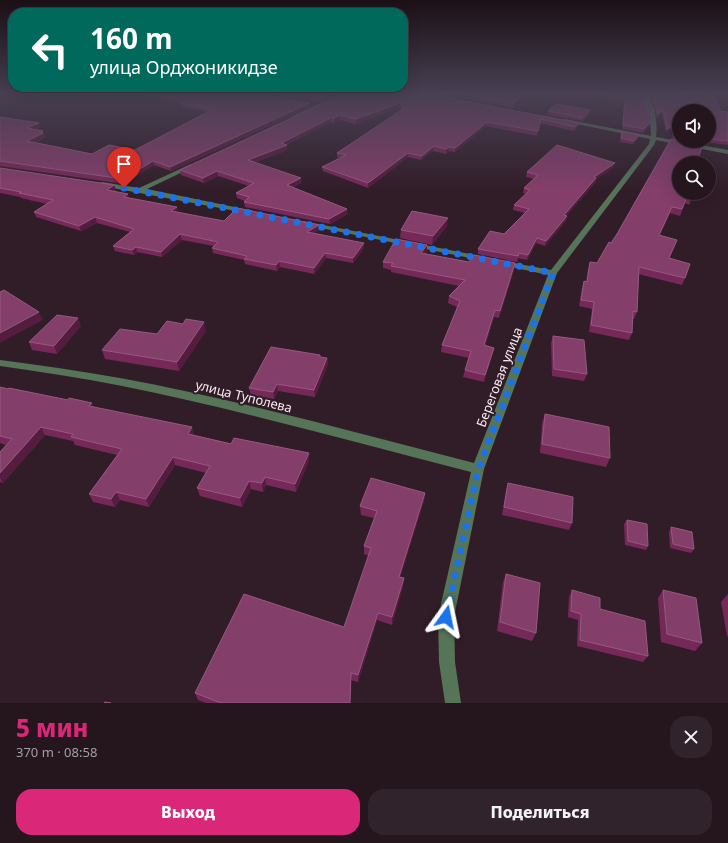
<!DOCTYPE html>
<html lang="ru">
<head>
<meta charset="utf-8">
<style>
  :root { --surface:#25161e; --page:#31232b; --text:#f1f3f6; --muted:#a39fa4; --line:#42353c; --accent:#db2777 }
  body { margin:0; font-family:"Noto Sans",sans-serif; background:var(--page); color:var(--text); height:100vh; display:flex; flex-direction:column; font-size:15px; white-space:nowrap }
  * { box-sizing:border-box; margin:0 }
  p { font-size:13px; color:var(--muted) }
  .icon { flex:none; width:22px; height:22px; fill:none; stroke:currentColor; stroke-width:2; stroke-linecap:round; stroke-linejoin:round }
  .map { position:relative; height:703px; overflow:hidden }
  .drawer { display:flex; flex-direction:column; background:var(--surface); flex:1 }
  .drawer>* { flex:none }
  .top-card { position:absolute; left:8px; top:8px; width:400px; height:84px; border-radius:16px; box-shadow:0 4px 16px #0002,0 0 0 1px var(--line); background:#00695c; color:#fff; overflow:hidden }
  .buttons { position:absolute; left:672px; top:104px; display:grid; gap:8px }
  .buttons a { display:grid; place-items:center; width:44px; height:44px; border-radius:50%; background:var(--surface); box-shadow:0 4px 16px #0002,0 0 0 1px var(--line); font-size:20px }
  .pin { position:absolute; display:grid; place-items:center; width:34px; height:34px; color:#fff; margin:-41px -17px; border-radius:50% 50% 50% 0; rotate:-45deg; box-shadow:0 0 4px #0007 }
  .pin .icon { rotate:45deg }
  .me { position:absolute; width:44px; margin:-22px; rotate:12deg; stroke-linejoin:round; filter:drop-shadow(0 0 3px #0008) }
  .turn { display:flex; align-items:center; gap:14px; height:84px; padding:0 16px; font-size:18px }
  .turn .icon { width:52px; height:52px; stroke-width:2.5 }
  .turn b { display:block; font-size:28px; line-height:34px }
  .round { display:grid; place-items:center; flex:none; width:42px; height:42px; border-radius:16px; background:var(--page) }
  .headline { display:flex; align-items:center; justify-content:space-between; height:68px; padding:0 16px }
  h1 { font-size:24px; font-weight:800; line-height:30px; color:var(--accent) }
  .action { display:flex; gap:8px; margin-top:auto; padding:8px 16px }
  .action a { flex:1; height:46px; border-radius:16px; background:var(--accent); color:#fff; font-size:16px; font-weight:800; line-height:46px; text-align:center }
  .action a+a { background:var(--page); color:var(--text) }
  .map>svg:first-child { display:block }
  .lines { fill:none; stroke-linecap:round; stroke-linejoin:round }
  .minor { fill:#557458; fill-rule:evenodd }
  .wall { fill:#762959 }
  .shaded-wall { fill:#541c3f }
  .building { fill:#843e6a; stroke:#96597f }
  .route { stroke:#1a73e8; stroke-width:7; stroke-dasharray:0 12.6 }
  .labels { text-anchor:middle; stroke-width:4; stroke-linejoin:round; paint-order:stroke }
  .street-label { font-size:13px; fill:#f9eaf1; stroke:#311d28 }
</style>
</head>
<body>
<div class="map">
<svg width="728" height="703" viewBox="0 0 728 703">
  <rect width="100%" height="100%" fill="#311d28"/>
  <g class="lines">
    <path class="minor" d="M343,93H350L296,118L291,117Z
      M644,93H649C654,107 658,121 656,137L728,150V154L656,140L654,145L557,273L484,469L454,617L455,662L461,703H445L439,662L438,617L471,472C355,442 240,410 122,386C82,378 41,372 0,366V360C40,365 80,371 120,378C239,400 357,433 474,463L548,275L502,265L498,263L502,261L551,270L649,144L650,139L562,121L565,119L651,136L650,118Z
      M191,164L193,165V167L147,189L249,210H252V214L102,186L99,184L102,182L139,188Z
      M303,221L485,257L489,259L485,261L306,225L302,223Z"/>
  </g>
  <path class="wall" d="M136,93H253L310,103V107L171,171L154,165L124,184L0,166V117L40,127L35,130L43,131L45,136H44L45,138L35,143L92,154L135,150L206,112L181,107V103Z
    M266,93H340L320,102Z
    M345,93L459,100L541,117L579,123L578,127L574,131L540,123L537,136L486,126L455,152L449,151L446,154L433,151L421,160L408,157L368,188L323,171L322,167L340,158L337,157V153L402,110L400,107L356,124L340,120L334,123L331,122L286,145H287V150L254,163L301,178V183L293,187L348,214L330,224L245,207L244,202L245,201L237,198L236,193L249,186L218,176L204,183L181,175L180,170Z
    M439,93H525L512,108Z
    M603,93H644L649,127L643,133L622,129L625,101L602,99Z
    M649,93H713L721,111L728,112V145L705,142L704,144L687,141H709V111H679V124L666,133L662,113L657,118Z
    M548,111L590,113L583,121L548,115Z
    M679,125V140L672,138L673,135Z
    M622,132L639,135L638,138L633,144L620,142Z
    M679,163L694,193L689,205L685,203L680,216L670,213L660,235L669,258L685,278L682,285L638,274L637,312L634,319H632V333L629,340L589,332L592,309L579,306L582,288L584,281L586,282L588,269L590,262L597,263L611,243Z
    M0,168L116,190L114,191L129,198L177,212L224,221L319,225V230L314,233L364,248L353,263L326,258L314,274L280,267L277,271L245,264L244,260L213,253L212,248L214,246L182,240L162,257L137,252L134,255L115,251L113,246L130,232L97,223L81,231L36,217L34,212L47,204L21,198L20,197L0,193Z
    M613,168L596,179L595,183L566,216V221L545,246L536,243L527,260L518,258L517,262L478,254V249L504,234L525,213L513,210L514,205L526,194L523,193L524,188L534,179L526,177L527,172Z
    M447,226L432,245L400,238L401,230Z
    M427,252L425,254L469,262L514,270L499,318L494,317L485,346L494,348L492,355L484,382L463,377L465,370L469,358L441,352L442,345L457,307L448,303L449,296L459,286L391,272V270L383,268V262Z
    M183,324L206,331L179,371L105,359L102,350L157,334Z
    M81,326L57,354L32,350L29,342Z
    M553,336L587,374L584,381L552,376L551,343Z
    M321,357L327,358L328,364L315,397L278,391L274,399L251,395L249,388Z
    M0,387L93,407L194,435L309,461L296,492L266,485L263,492L251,489L242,507L200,496L197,488L206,473L175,465L149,507L120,500L115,507L93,502L89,494L117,455L75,445L73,441L45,435L3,483L0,482V452L6,445L0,443Z
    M545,414L610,458L606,467L540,453L542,423Z
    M508,483L572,523L569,530L502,515L506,490Z
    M425,493L424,501L400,577L404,578L403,586L392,625L377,620L358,682L351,680L350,703H206L198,700L195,693L344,627L369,556L364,554V546L374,518L361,515L360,506Z
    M627,520L648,546L646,550L625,545L624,524Z
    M671,527L694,549L691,553L670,548L669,532Z
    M506,574L536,633L532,641L497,631L503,582Z
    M572,590L600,609L648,656L643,662L577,646L578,620L568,617L569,597Z
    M663,590L702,643L695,651L661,642L658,598Z
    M728,594V637L727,636L721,602Z"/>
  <path class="shaded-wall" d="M331,93H340L320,102V98Z
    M522,93H525L512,108L513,104Z
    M310,103V107L171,171L170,167Z
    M400,103V107L356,124V119Z
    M663,109L662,113L657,118L658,114Z
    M590,110V113L583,121V118Z
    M340,115V120L334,123V118Z
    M331,118V122L281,147V143Z
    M679,121V124L666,133L667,129Z
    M487,122L486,126L455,152V148Z
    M39,123L40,127L29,132L27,128Z
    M579,123L578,127L574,131L575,127Z
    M650,123L649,127L643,133L644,129Z
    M43,131L45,136H44L45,138L29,146L27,141Z
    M639,135L638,138L633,144L634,141Z
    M287,145V150L248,165V160Z
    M434,146L433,151L421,160L422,156Z
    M450,147L449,151L446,154V149Z
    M408,153V157L368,188V183Z
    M153,161L154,165L124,184L123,179Z
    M615,163L613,168L596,179L595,183L562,220L564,215L594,177Z
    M217,171L218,176L204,183L203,178Z
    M301,178V183L288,189L287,185Z
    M114,185L116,190L108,195L107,190Z
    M128,194L129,199L124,197Z
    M177,207L178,212L173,216L171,211Z
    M672,207L670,213L657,242L659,235Z
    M347,209L348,214L330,224L329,219Z
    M567,216L566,221L545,246L546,241Z
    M95,217L97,223L81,231L79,226Z
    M448,218L447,226L432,245L433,236Z
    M319,225V230L307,237V232Z
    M180,234L182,240L162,257L161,252Z
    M537,238L536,243L527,260L528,255Z
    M364,243V248L353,263V258Z
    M427,245V252L421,260V253Z
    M136,247L137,252L134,255L132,250Z
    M325,253L326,258L314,274V268Z
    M279,261L280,267L277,271L276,265Z
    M515,263L514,270L499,318L500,311Z
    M495,310L494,317L483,353L484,345Z
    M39,312L43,320L0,343V333Z
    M78,318L81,326L57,354L54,346Z
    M204,322L206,331L179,371L177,362Z
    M494,348L492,355L484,382L485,375Z
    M327,358L328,364L315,397L314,390Z
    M277,384L278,391L274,399L273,392Z
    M92,403L95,411L89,406Z
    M41,427L45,435L3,483L0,478V473Z
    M192,427L194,436L188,434Z
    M309,453V461L296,492L295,484Z
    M173,457L175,465L149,507L146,499Z
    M265,477L266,485L263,492L262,483Z
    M249,481L251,489L242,507L240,498Z
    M116,492L120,500L115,507L111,499Z
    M425,493L424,501L398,585L399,577Z
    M404,578L403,586L392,625V617Z
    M378,613L377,620L358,682V675Z"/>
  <path class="building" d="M153,93H253L310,103L170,167L153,161L123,179L0,161V117L39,123L27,128L43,131L40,133H43L27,141L92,154L109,145L135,150L212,110L180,103L186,100Z
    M288,93H331L320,98Z
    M345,93H434L459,100L542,116L541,117L543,116L579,123L575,127L541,119L538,131L487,122L455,148L450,147L446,149L434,146L422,156L408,153L368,183L322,167L346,155L337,153L403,109L400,103L356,119L340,115L334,118H331L281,143L287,145L248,160L301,178L287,185L347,209L329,219L244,202L249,197L236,193L254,183L217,171L203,178L180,170Z
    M459,93H522L513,104Z
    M604,93H644L650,123L644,129L623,125L625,98L603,96Z
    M651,93H713L721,111L728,112V141L709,139V111H679V121L667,129L663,109L658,114Z
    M556,104L590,110L583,118L548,111Z
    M679,125V136L673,135Z
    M622,132L639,135L634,141L621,138Z
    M671,139L679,140V141H684L703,145L696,163H679V193H694L692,198L687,197L682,209L672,207L659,235L677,240L669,258L690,264L685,278L639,267L637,312L633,311L632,333L591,325L594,302L581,300L584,281L587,282L590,262L597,263L609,242L611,243L617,234Z
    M557,145L615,163L594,177L596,178L564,215L567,216L546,241L537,238L528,255L519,253L518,256L478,249L490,231L504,234L529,209L514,205L530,190L524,188L538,175L527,172Z
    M0,168L114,185L107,190L128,194L124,197L177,207L171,211L224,221L237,208L319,225L307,232L364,243L353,258L325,253L314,268L279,261L276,265L244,259L247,256L212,248L218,242L180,234L161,252L136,247L132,250L113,246L134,229L95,217L79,226L34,212L53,200L19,193L21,192L0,188Z
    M412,211L448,218L433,236L401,230Z
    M396,239L427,245L421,253L469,262L474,255L515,263L500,311L495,310L484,345L494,348L485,375L465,370L471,351L442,345L460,301L449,296L465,280L391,266L393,263L383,262Z
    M4,290L39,312L0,333V292Z
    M57,315L78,318L54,346L29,342Z
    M186,319L204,322L177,362L102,350L120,329L157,334L167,321L183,324Z
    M553,336L584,340L587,374L554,369Z
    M271,347L320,355V357L327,358L314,390L277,384L273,392L249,388Z
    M0,387L8,389L9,388L68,400L69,398L92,403L89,406L192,427L188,434L231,444L234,438L309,453L295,484L265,477L262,483L249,481L240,498L197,488L210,466L173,457L146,499L116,492L111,499L89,494L122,449L71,437L73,434L41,427L0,473V452L12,439L0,436Z
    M545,414L609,427L610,458L542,444Z
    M371,478L425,493L399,577L404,578L392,617L378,613L358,675L351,673L350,703H221L195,693L244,594L344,627L371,548L364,546L377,511L360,506Z
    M508,483L573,497L572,523L504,507Z
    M627,520L647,524L648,546L628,541Z
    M671,527L692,532L694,549L673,544Z
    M506,574L540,583L536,633L500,622Z
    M572,590L600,598V609L645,621L648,656L580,640L581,614L571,611Z
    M663,590L696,598L702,643L667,634Z
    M105,702L111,703H104Z"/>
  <linearGradient id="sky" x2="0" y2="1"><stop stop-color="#1b1016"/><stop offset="0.49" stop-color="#484053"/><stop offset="1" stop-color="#484053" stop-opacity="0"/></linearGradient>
  <rect width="728" height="191" fill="url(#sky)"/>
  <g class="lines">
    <path class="route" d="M124,188L553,273L478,470L446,617"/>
  </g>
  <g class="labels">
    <g class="street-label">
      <text transform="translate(499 377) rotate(-69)" y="5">Береговая улица</text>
      <text transform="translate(244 396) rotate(14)" y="5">улица Туполева</text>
    </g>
  </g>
</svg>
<div class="buttons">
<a><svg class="icon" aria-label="sound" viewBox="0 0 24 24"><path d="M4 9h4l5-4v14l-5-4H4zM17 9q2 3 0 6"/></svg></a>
<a><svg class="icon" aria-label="search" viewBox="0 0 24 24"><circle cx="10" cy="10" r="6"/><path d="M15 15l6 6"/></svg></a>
</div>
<div class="pin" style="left:124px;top:188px;background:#d93025"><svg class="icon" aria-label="arrive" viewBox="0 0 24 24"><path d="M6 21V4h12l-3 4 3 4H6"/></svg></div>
<svg class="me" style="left:446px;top:617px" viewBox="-20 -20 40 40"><path d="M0-17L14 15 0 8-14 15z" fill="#1a73e8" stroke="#fff" stroke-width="4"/></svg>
<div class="top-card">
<div class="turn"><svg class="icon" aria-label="left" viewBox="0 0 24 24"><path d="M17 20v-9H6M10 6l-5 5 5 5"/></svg><div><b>160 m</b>улица Орджоникидзе</div></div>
</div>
</div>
<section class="drawer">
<div class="headline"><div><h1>5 мин</h1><p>370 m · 08:58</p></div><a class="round"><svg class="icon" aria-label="close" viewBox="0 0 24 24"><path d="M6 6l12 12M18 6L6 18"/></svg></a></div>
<div class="action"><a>Выход</a><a>Поделиться</a></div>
</section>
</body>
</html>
